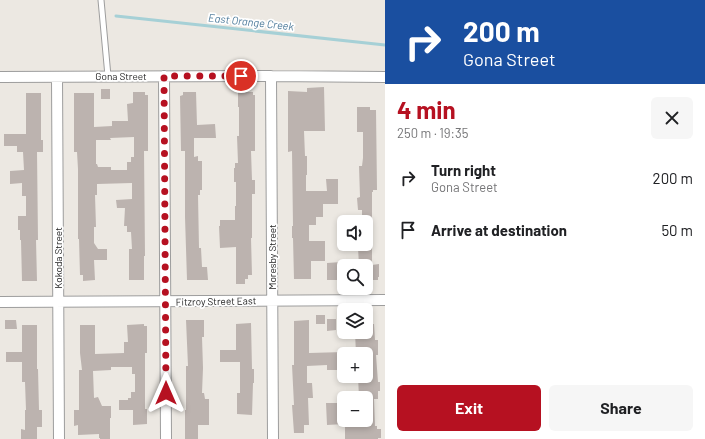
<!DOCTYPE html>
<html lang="en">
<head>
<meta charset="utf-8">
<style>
  :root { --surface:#fff; --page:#f6f6f6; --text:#202124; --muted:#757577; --accent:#b61121 }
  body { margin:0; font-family:Barlow,sans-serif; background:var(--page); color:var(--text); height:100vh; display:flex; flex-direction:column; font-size:15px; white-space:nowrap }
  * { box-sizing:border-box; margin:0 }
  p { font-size:13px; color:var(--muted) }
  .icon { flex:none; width:22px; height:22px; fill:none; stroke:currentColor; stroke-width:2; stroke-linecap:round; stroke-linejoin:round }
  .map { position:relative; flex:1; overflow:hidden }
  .panel { display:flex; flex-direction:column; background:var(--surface); width:320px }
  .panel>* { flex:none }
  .top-card { background:#1a4fa0; color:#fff; overflow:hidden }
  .controls { position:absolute; left:337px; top:215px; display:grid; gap:8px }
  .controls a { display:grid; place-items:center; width:36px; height:36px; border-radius:6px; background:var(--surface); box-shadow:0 2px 6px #0003; font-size:20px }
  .pin { position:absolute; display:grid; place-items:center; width:34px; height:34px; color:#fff; margin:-17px; border:2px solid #fff; border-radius:50%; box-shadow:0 1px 4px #0007 }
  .me { position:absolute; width:44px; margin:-22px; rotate:0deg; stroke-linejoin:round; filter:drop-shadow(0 0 3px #0008) }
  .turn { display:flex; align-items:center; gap:14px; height:84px; padding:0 12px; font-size:18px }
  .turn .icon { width:52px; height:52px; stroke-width:2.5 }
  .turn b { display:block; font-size:28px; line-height:34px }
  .round { display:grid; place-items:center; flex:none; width:42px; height:42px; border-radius:6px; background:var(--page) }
  .summary { display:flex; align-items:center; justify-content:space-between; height:68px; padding:0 12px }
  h1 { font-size:24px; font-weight:700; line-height:30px; color:var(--accent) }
  .cta { display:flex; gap:8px; margin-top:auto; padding:8px 12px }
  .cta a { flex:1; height:46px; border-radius:6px; background:var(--accent); color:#fff; font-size:16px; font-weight:700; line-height:46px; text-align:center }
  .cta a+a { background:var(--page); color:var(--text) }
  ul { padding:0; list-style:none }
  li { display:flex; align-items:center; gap:12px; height:52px; padding:0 12px }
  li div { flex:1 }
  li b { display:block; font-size:15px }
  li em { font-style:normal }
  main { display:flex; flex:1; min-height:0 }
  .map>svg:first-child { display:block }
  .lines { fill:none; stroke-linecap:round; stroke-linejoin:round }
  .stream { stroke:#a6d0d6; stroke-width:3 }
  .building { fill:#bcb3af; fill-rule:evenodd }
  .lane-casing { stroke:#9d9d9d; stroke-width:7 }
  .street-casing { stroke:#9d9d9d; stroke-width:12 }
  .lane { stroke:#fff; stroke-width:5 }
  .street { stroke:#fff; stroke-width:10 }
  .route { stroke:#b61121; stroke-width:7; stroke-dasharray:0 12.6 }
  .labels { text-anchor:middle; stroke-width:3.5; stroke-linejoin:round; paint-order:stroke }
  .street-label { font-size:10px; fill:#1c1c1c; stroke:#fff }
  .water-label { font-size:11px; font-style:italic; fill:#4e7b9b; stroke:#fff }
</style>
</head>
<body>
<main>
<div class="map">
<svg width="385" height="439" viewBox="0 0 385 439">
  <rect width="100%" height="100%" fill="#ece8e2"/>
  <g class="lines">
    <path class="stream" d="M116,16L385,45"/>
  </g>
  <path class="building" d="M324,87L325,131H304L305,156H307V175H306V191H327L326,179H338V204H323V217H316V225H309V241H325V261H311V279H294L293,238H292V226H293L292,151L288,152V91L307,92V88Z
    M101,89H110V99H101Z
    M133,92H145V95H148V151H144L145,256H144V280H129V249H132L131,232H127V226H124L125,208H117L116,200L132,199V183L97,184V195H95L96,227H94V243L98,249H107V260H94L95,280L83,281V275H80L79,239H78V169L77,152H74V93H94V127L112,126V121H128L127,104L133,103ZM134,137V157H131V162H127V170H111V167H98L97,164H96V140H111L110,138Z
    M183,92H196L197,125L215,124L216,138H194V157L198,156V161H202V190H200V195H198L199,248H201L202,267H207L208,280H187L185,217V151H181L180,96L183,95Z
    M238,92H253V95H255V151H251L252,180H255V194H252V238H251L252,275H248V279H245V284H236V247L220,248L219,226H220V220H235V206H236V182H234V168H235V163H238L237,136H239V107H238Z
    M26,93H41V140H43V152H37L38,240H36L37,281H22L21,240H20V230H18V216H26V196H22V183L10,184V171L24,170L23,152H17V146H4V134H26Z
    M357,107H370V110H376L377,190H373V192H372V222H362V210H358L357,198L360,197L359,166H362L363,158V132H357Z
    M372,245V265L379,264V277H378V280H366V266H359L358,247H362V246Z
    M341,262V265H343V274H340V280H327V263Z
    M316,315H325V324H316Z
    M327,319H336V330L327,331Z
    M5,320H16L17,329H5Z
    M186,320H204V337H202L203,368L202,393H204L205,399H209V425H198V439H185V410H186V366H188Z
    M309,320V353L344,352V370H327V365L307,366V383H312L313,398H308L309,425H304V433H294L292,405H294L292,365H294V321Z
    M251,323L252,369H254V383H253L252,415L237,414V393H240V362H220V350H236V324Z
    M144,324V326H147V353H145V409H147V424L133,425V410H119V400H128V398H131V392H135V374H132V367H111V370L93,371L94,398L98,397L102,406H111V418H110V439H100V438H99V434L78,435V425L74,426V410H79V370H82L80,353V325H95V354L124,353V342H128L127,325Z
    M366,324H374L375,340H378V355H376L378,382H380V391H378V399H374L375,426H377V429H381V438H378V439H345V420H366V398H359L358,376H366V354H356L355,332H366Z
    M22,325H37V369H38L39,410H42V427H37V439H21V429L25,430V410H26L25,382H22V362H6V352H22Z
    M326,403H344V424L327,425Z"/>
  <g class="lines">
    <g class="lane-casing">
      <path id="lane" d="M101,0L108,76"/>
    </g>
    <g class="street-casing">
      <path id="street" d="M164,76L166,439
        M271,76L273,439
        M0,77L271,76L385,77
        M57,77L59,439
        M0,302L385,300"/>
    </g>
    <use href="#lane" class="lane"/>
    <use href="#street" class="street"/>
  </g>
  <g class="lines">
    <path class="route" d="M166,393L164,76H241"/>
  </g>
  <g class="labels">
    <g class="street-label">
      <text x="121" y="80">Gona Street</text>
      <text transform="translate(272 257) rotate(-90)" y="4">Moresby Street</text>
      <text transform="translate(58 258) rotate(-90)" y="4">Kokoda Street</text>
      <text transform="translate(216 301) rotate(-1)" y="4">Fitzroy Street East</text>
    </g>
    <g class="water-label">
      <text transform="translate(251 22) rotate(6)" y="4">East Orange Creek</text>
    </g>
  </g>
</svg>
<div class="controls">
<a><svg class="icon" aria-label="sound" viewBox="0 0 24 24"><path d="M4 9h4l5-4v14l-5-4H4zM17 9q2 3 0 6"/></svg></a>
<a><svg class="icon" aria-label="search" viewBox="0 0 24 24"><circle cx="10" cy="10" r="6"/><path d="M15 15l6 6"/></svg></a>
<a><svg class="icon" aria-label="layers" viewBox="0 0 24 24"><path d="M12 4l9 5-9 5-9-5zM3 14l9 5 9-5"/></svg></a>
<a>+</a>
<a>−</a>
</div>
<div class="pin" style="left:241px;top:76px;background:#d93025"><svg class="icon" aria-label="arrive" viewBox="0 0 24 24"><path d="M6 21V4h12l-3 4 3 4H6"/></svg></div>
<svg class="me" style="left:166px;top:393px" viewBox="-20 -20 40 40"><path d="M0-17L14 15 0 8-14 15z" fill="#b61121" stroke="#fff" stroke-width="4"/></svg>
</div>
<section class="panel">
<div class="top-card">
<div class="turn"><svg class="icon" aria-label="right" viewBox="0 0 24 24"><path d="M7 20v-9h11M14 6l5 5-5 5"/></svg><div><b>200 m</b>Gona Street</div></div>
</div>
<div class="summary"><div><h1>4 min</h1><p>250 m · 19:35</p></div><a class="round"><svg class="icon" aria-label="close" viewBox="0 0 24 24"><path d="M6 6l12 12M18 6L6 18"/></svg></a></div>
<ul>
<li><svg class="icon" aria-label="right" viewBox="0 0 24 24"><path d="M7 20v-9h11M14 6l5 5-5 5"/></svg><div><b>Turn right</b><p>Gona Street</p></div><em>200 m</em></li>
<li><svg class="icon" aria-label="arrive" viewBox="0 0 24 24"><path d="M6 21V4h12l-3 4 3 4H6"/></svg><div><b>Arrive at destination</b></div><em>50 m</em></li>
</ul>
<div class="cta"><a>Exit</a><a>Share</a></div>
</section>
</main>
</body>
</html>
